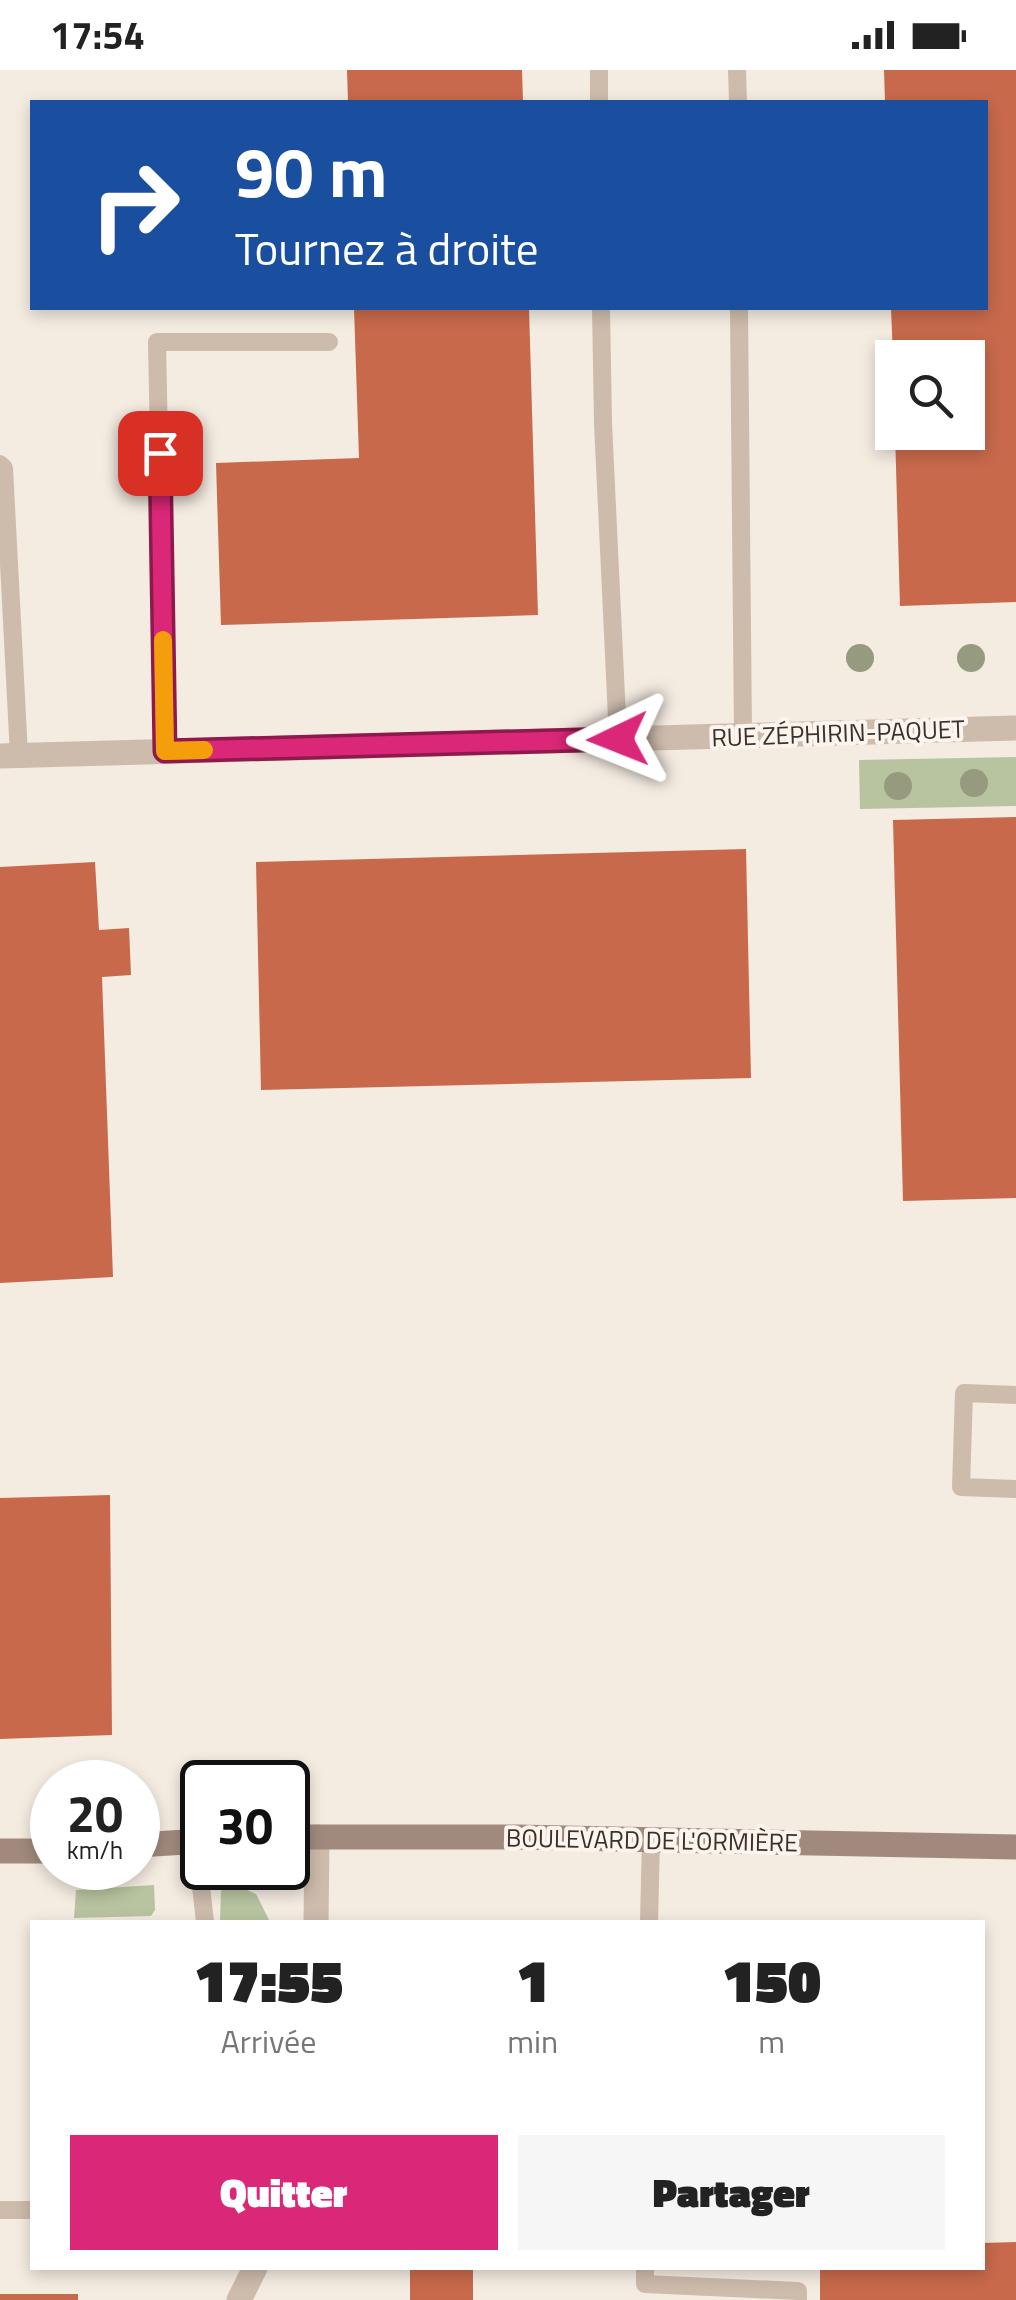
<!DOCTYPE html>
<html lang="fr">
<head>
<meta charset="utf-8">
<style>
  :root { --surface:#fff; --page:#f6f6f6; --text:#222; --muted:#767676; --accent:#db2777 }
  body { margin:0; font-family:"Titillium Web",sans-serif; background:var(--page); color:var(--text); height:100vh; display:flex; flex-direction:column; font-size:38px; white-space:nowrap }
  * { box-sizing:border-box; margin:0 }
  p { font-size:32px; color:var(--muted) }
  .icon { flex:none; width:55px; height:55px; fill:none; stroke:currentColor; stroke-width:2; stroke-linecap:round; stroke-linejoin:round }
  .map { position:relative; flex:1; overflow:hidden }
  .details { position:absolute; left:30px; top:1850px; width:955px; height:350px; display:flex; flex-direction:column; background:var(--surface); border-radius:0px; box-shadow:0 5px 15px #0003 }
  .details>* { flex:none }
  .banner { position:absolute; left:30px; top:30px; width:958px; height:210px; border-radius:0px; box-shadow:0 5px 15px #0003; background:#1a4fa0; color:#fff; overflow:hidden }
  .buttons { position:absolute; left:875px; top:270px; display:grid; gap:20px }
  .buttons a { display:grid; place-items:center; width:110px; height:110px; border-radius:0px; background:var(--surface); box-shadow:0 5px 15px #0003; font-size:50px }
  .speed { position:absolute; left:30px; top:1690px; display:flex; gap:20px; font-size:50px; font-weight:700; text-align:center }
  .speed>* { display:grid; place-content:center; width:130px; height:130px; border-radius:50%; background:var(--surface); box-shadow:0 5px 15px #0003; line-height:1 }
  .speed small { font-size:25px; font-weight:400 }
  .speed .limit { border:5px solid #111; border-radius:15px; background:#fff; color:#111 }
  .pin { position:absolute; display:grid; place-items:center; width:85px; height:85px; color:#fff; margin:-42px; border-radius:20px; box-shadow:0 5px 15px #0006 }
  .me { position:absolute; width:110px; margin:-55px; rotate:268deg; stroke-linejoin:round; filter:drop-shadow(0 0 8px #0008) }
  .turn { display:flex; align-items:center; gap:35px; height:210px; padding:0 40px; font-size:45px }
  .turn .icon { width:130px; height:130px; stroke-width:2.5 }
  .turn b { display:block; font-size:70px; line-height:85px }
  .eta { display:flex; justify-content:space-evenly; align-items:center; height:170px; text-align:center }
  .eta b { font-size:60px; font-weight:800; line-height:70px }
  .primary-button { display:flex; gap:20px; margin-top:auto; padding:20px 40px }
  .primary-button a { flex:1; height:115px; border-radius:0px; background:var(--accent); color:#fff; font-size:40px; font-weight:800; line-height:115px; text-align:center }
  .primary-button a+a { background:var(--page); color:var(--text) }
  .status { display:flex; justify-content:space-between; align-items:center; height:70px; padding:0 50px; background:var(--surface); direction:ltr }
  .status svg { height:28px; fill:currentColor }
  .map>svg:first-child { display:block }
  .green { fill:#b8c4a0 }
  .building { fill:#c8694b }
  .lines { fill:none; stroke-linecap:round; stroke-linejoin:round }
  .lane { stroke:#cdbbac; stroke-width:18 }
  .street { stroke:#cdbbac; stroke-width:25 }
  .secondary { stroke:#a18a7d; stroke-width:25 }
  .tree { fill:#969b7f }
  .route-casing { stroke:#8e194d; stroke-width:25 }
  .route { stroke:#db2777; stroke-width:18 }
  .slow { stroke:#f59e0b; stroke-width:18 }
  .labels { text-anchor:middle; stroke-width:8; stroke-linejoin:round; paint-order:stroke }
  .street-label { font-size:25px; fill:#3b302b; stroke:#fbf5ee }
</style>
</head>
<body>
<div class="status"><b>17:54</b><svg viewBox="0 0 49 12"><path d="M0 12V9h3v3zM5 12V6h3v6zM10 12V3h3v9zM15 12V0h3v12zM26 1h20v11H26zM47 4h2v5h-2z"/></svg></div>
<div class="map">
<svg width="1016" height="2230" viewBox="0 0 1016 2230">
  <rect width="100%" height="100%" fill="#f4ebe1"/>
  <path class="green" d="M1016,687V736L860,739L859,690Z
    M231,1813L256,1824L270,1852H220L221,1821Z
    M154,1815L155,1840L151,1846L74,1848L76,1820Z"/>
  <path class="building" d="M347,0H522L523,32H348Z
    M884,0H1016V532L900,536L895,362H968V288H893L891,238H985V32H885Z
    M354,238H529L538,545L221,555L216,393L359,388Z
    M1016,747V1128L903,1131L893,750Z
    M746,779L751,1008L261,1020L256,792Z
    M95,792L99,860L129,858L131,905L102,907L113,1207L0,1213V797Z
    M110,1425L112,1665L0,1669V1428Z
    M1016,2172V2230H820V2198H982V2173Z
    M410,2198H473V2230H410Z
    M0,2224H78V2230H0Z"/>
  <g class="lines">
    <path class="lane" d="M599,0V32
      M737,0L738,32
      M601,238L603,353L618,669
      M739,238L743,665
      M0,394L4,398L19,685
      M165,681L157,272H329
      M1016,1325L964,1323L961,1417L1016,1419
      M196,1772L205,1852
      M649,1852L651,1769
      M0,2140H32
      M645,2198V2214L798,2221V2230"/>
    <path class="street" d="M0,686L1016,658
      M316,1852L317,1767
      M239,2230L255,2198"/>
    <path class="secondary" d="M288,1767H517L1016,1777
      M138,1775L202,1771
      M0,1781H52"/>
  </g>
  <g class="tree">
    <circle cx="860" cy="588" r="14"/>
    <circle cx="971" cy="588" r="14"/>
    <circle cx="974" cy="713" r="14"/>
    <circle cx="898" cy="716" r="14"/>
  </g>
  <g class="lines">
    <g class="route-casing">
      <path id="route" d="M160,383L165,681L618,669"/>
    </g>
    <use href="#route" class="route"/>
    <path class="slow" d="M163,570L165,681L204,680"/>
  </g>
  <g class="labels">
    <g class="street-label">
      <text transform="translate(838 663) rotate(-2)" y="9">RUE ZÉPHIRIN-PAQUET</text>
      <text transform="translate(652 1770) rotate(1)" y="9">BOULEVARD DE L'ORMIÈRE</text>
    </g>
  </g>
</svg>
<div class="buttons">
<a><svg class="icon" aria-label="search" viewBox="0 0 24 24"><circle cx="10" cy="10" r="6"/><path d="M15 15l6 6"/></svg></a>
</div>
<div class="speed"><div>20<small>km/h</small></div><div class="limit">30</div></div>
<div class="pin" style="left:160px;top:383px;background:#d93025"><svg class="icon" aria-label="arrive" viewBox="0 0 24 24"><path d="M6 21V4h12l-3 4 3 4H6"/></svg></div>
<svg class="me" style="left:618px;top:669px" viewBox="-20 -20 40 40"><path d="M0-17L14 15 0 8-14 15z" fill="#db2777" stroke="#fff" stroke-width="4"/></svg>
<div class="banner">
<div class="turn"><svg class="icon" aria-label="right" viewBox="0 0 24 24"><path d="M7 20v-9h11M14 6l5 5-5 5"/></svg><div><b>90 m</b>Tournez à droite</div></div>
</div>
<section class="details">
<div class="eta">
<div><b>17:55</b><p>Arrivée</p></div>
<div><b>1</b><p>min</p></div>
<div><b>150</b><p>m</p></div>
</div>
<div class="primary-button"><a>Quitter</a><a>Partager</a></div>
</section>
</div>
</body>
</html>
